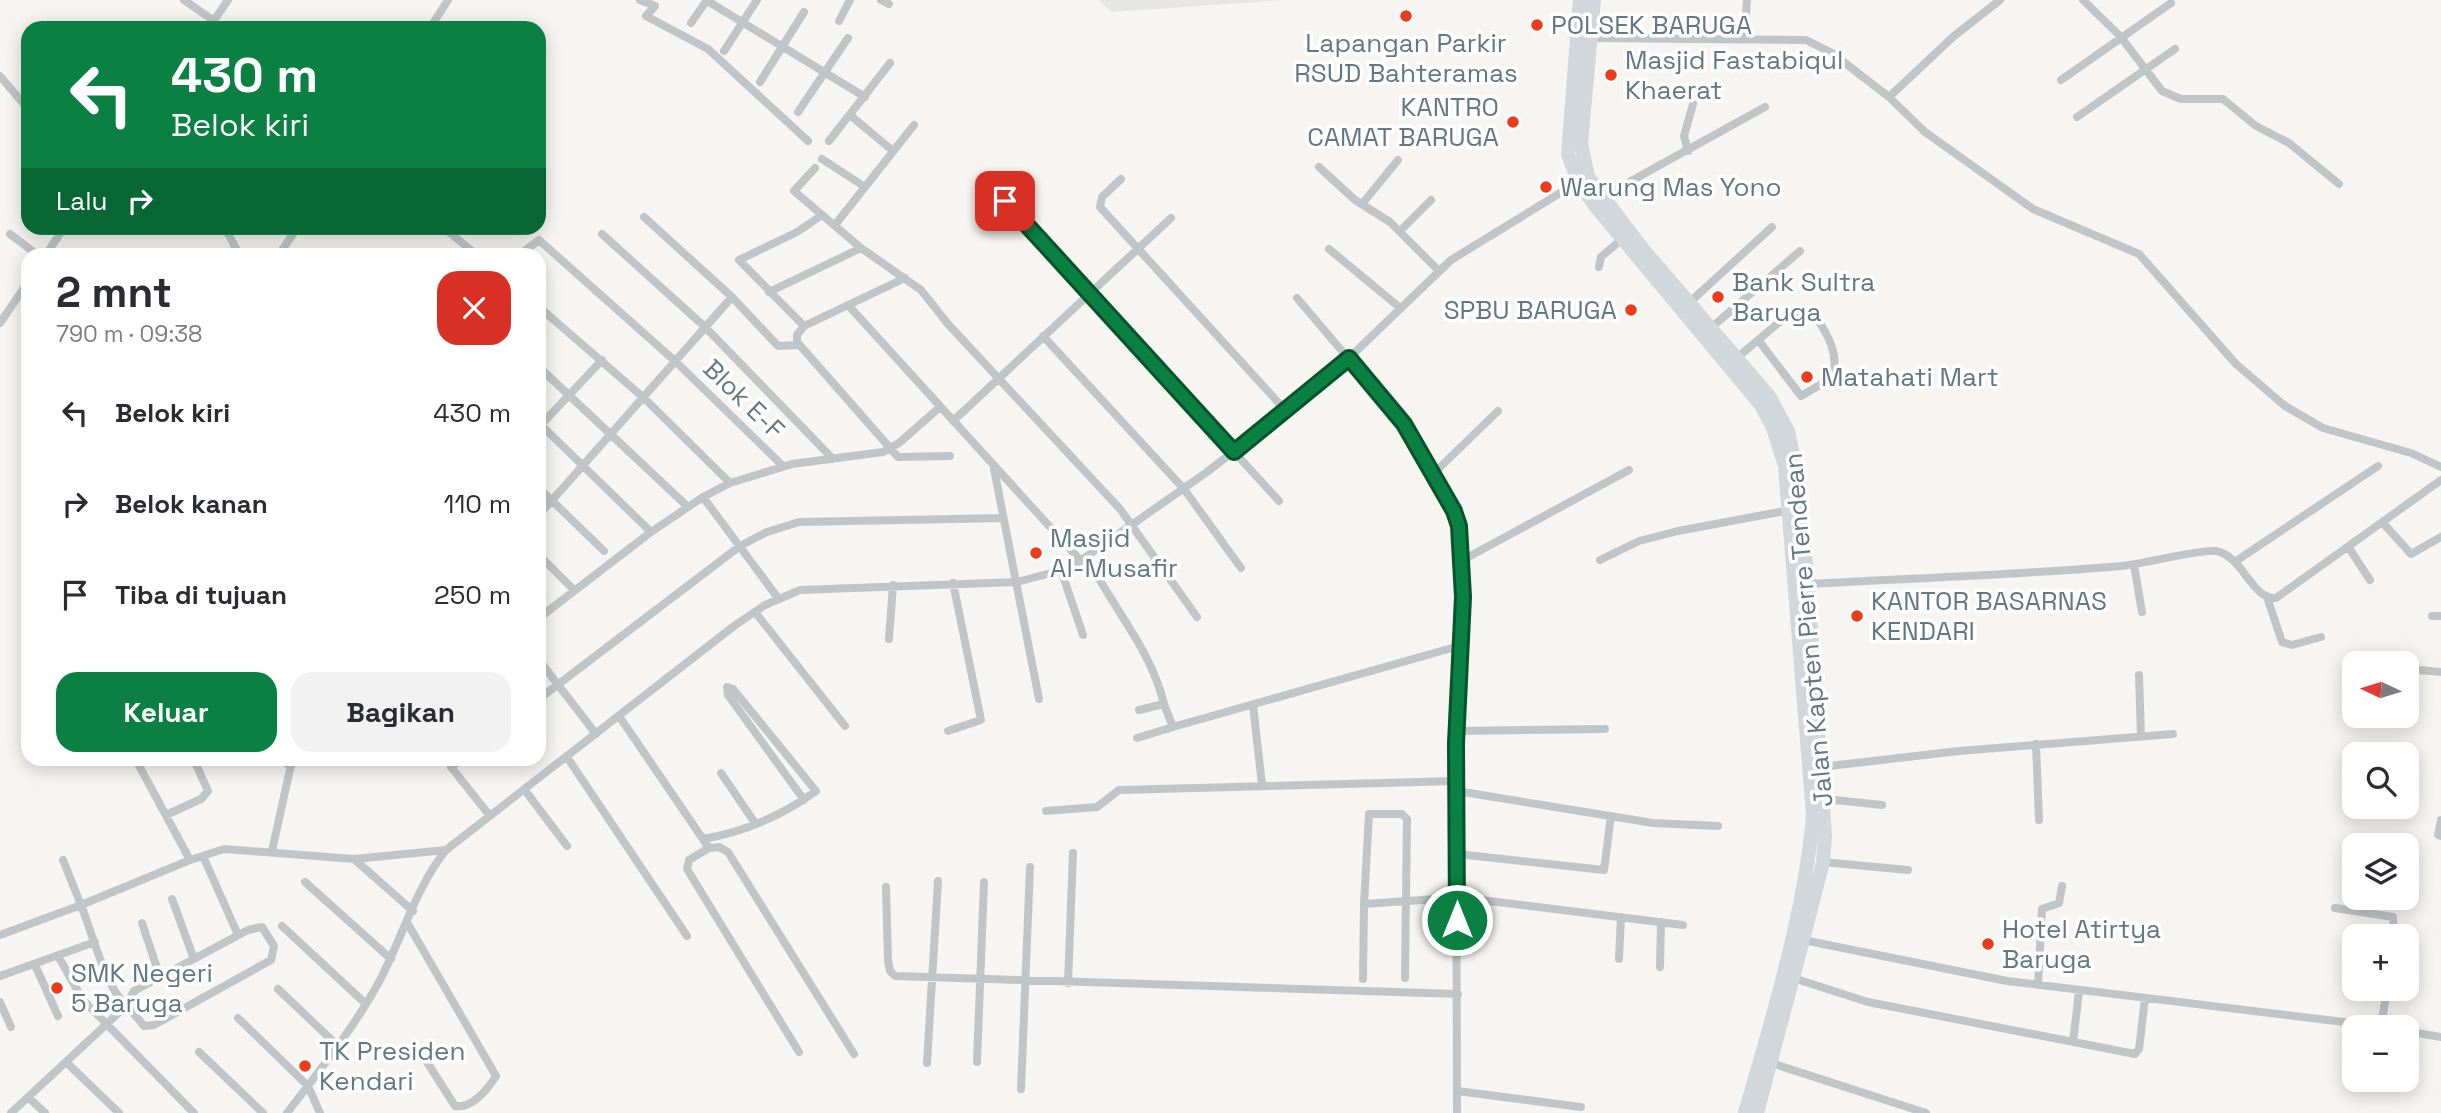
<!DOCTYPE html>
<html lang="id">
<head>
<meta charset="utf-8">
<style>
  :root { --surface:#fff; --page:#f2f2f3; --text:#2b2b33; --muted:#7c7c81; --accent:#0b8043 }
  body { margin:0; font-family:"Space Grotesk",sans-serif; background:var(--page); color:var(--text); height:100vh; display:flex; flex-direction:column; font-size:26px; white-space:nowrap }
  * { box-sizing:border-box; margin:0 }
  p { font-size:23px; color:var(--muted) }
  .icon { flex:none; width:38px; height:38px; fill:none; stroke:currentColor; stroke-width:2; stroke-linecap:round; stroke-linejoin:round }
  .map { position:relative; flex:1; overflow:hidden }
  .side { position:absolute; left:21px; top:248px; width:525px; height:518px; display:flex; flex-direction:column; background:var(--surface); border-radius:21px; box-shadow:0 4px 18px #0003 }
  .side>* { flex:none }
  .hud { position:absolute; left:21px; top:21px; width:525px; height:214px; border-radius:21px; box-shadow:0 4px 18px #0003; background:#0b8043; color:#fff; overflow:hidden }
  .needle { width:46px; rotate:274deg }
  .fabs { position:absolute; left:2342px; top:651px; display:grid; gap:14px }
  .fabs a { display:grid; place-items:center; width:77px; height:77px; border-radius:14px; background:var(--surface); box-shadow:0 4px 18px #0003; font-size:35px }
  .pin { position:absolute; display:grid; place-items:center; width:60px; height:60px; color:#fff; margin:-30px; border-radius:14px; box-shadow:0 4px 10px #0006 }
  .me { position:absolute; width:77px; margin:-38px; rotate:0deg; stroke-linejoin:round; filter:drop-shadow(0 0 5px #0008) }
  .turn { display:flex; align-items:center; gap:24px; height:147px; padding:0 35px; font-size:32px }
  .turn .icon { width:91px; height:91px; stroke-width:2.5 }
  .turn b { display:block; font-size:49px; line-height:60px }
  .then { display:flex; align-items:center; height:66px; padding:0 35px; background:#0003; gap:14px; font-size:26px }
  .round { display:grid; place-items:center; flex:none; width:74px; height:74px; border-radius:21px; background:var(--page) }
  .summary { display:flex; align-items:center; justify-content:space-between; height:119px; padding:0 35px }
  h1 { font-size:42px; font-weight:700; line-height:52px }
  .primary-button { display:flex; gap:14px; margin-top:auto; padding:14px 35px }
  .primary-button a { flex:1; height:80px; border-radius:21px; background:var(--accent); color:#fff; font-size:28px; font-weight:700; line-height:80px; text-align:center }
  .primary-button a+a { background:var(--page); color:var(--text) }
  ul { padding:0; list-style:none }
  li { display:flex; align-items:center; gap:21px; height:91px; padding:0 35px }
  li div { flex:1 }
  li b { display:block; font-size:26px }
  li em { font-style:normal }
  .map>svg:first-child { display:block }
  .built { fill:#e6e7e5 }
  .lines { fill:none; stroke-linecap:round; stroke-linejoin:round }
  .minor { stroke:#c0c6c8; stroke-width:8 }
  .trunk { stroke:#d1d7da; stroke-width:14 }
  .route-casing { stroke:#07532c; stroke-width:18 }
  .route { stroke:#0b8043; stroke-width:12 }
  .poi-dot { fill:#ec3b1b; stroke:#fff; stroke-width:2.5 }
  .labels { text-anchor:middle; stroke-width:7; stroke-linejoin:round; paint-order:stroke }
  .poi-label { font-size:26px; fill:#637884; stroke:#fff; text-anchor:start }
  .street-label { font-size:26px; fill:#637884; stroke:#fff }
</style>
</head>
<body>
<div class="map">
<svg width="2441" height="1113" viewBox="0 0 2441 1113">
  <rect width="100%" height="100%" fill="#f6f5f1"/>
  <path class="built" d="M1099,0H1286L1111,12Z"/>
  <g class="lines">
    <path class="minor" d="M184,0L214,21
      M640,0L655,6L646,16L708,49L808,141
      M706,0L865,97
      M881,0L889,4
      M2083,0L2120,36L2162,91L2181,99H2223L2256,126L2289,143L2339,184
      M839,21L850,0
      M691,23L707,0
      M209,28L228,0
      M430,28L448,0
      M1590,38L1806,40L1832,53L1889,97L1954,36L2000,0
      M1744,40L1747,0
      M724,51L757,0
      M0,76L28,109
      M2061,80L2171,3
      M760,82L804,12
      M1889,97L1925,132L2033,209L2139,254L2236,364L2285,406L2323,428L2411,453L2441,467
      M798,112L848,38
      M850,115L893,151
      M2077,117L2175,49
      M829,141L890,63
      M1688,151L1684,136L1693,104
      M822,159L865,187
      M1319,167L1355,200L1390,222L1438,270
      M815,168L794,191L861,248L921,290L948,324L1120,509L1197,617
      M1121,179L1102,197L1100,207L1286,411
      M987,181L1279,501
      M1602,197L1765,107
      M1362,204L1398,160
      M644,217L732,297L778,346L798,345
      M835,225L914,125
      M225,228L240,256
      M444,228L478,256
      M1400,231L1431,200
      M10,234L39,256
      M602,234L705,327L833,459
      M1329,249L1399,307
      M45,256L64,228
      M278,256L297,228
      M518,256L539,240L675,361L783,466
      M1599,267L1601,257L1623,238
      M905,278L804,326L797,335V342L898,457L950,456
      M769,292L861,248
      M1297,298L1404,424L1454,511L1461,537L1463,597L1456,743L1457,1113
      M1691,301L1772,227
      M848,305L1081,561
      M539,307L644,398L730,483
      M0,323L28,282
      M804,326L739,260L797,232L822,215
      M1712,327L1800,251
      M1043,336L1184,489L1241,568
      M1738,357L1783,319L1815,316C1828,334 1840,356 1832,378L1801,396L1759,341
      M539,367L688,507
      M953,421L1171,218
      M539,423L651,532
      M539,427L602,360
      M994,469L1039,699
      M1434,473L1498,411
      M539,488L604,551
      M539,515L732,297
      M2383,523L2411,554L2441,537
      M2349,548L2370,580
      M539,555L574,590
      M1087,557C1112,607 1151,649 1164,704L1139,710
      M1600,560L1639,541L1678,531L1790,510
      M1461,561L1629,470
      M2236,561L2378,466
      M2134,565L2142,612
      M1062,573L1083,635
      M1808,584C1913,578 2017,575 2122,566C2143,564 2200,549 2216,551C2243,556 2252,600 2276,598L2441,480
      M2267,597L2282,642L2292,645L2321,637
      M778,598L703,497L730,483L792,464L883,452L899,443L940,407
      M755,612L845,726
      M2432,616H2441
      M539,618L651,532L703,497
      M889,639L893,585
      M539,660L596,734
      M2419,670L2441,672
      M2139,675L2141,736
      M539,699L740,546L767,532L799,522L1003,518
      M1164,704L1173,727L1459,646
      M1253,705L1262,785
      M619,716L709,848L689,860L687,869L799,1052
      M948,731L981,720L953,583
      M1457,731L1605,729
      M1137,738L1173,727
      M2036,744L2039,820
      M567,757L687,936
      M136,760L190,860
      M280,760L291,766
      M461,760L451,767L490,816
      M1821,767L1959,751L2173,734
      M721,773L755,823
      M524,789L567,846
      M1457,791L1653,823L1718,826
      M1825,799L1882,805
      M1046,811L1097,807L1119,790L1456,781
      M166,815L201,799L208,791L194,760
      M2441,820L2438,835L2441,836
      M703,839C743,832 783,815 816,791L733,689L727,687L728,695L804,800
      M709,848L719,847L728,852L854,1054
      M272,851L292,760
      M1457,854L1604,870L1611,816
      M203,856L238,935
      M354,859L413,911
      M63,860L81,905L190,860L224,849L354,859L446,850
      M1823,862L1908,870
      M305,882L391,959
      M886,887L888,960L890,971L895,976L1458,994
      M172,899L194,959
      M2335,908L2393,917L2394,936
      M142,923L160,977
      M408,924L496,1076C488,1089 472,1109 455,1106L425,1059
      M282,926L366,1004
      M0,935L81,905C92,933 100,966 116,993C124,1005 135,1014 144,1026L154,1025L271,960L274,946L262,927L248,930L134,991L126,1006L11,1113
      M1803,940L2007,981L2385,1027
      M58,956L83,1000L194,1113
      M1619,959L1621,917
      M35,965L58,1016
      M1660,967L1661,922
      M0,976L95,942
      M1405,978L1407,819L1402,814H1369L1364,904C1395,902 1426,900 1457,897L1683,925
      M1793,978L1868,1002L2135,1054L2139,1049L2145,998
      M1363,979L1364,904
      M1068,983L1073,853
      M2038,985L2042,909L2059,903L2062,886
      M278,989L338,1046
      M0,1002L11,1027
      M238,1018L308,1086L320,1113
      M2381,1027L2387,989
      M2406,1031L2441,1037
      M2073,1042L2079,991
      M199,1052L263,1113
      M66,1062L119,1113
      M977,1062L984,882
      M927,1063L938,881
      M1771,1063L1926,1113
      M1021,1089L1030,867
      M1457,1091L1581,1107
      M28,1097L45,1113
      M287,1113C320,1070 354,1028 380,980C402,938 416,887 446,850L734,626L765,605L800,590L1017,582L1070,568L1207,472L1286,411L1349,358L1451,260L1578,182"/>
    <path class="trunk" d="M1580,0L1568,154L1578,182L1597,208L1761,405L1773,428L1785,466L1813,815C1805,912 1772,1019 1745,1113
      M1594,0L1581,143L1588,177L1642,248L1769,396L1788,431L1796,470L1808,584L1825,836L1823,862L1803,940L1757,1113"/>
  </g>
  <g class="lines">
    <g class="route-casing">
      <path id="route" d="M1005,201L1234,452L1349,358L1404,424L1454,511L1459,526L1463,597L1456,743L1457,920"/>
    </g>
    <use href="#route" class="route"/>
  </g>
  <g class="poi-dot">
    <circle cx="1406" cy="16" r="7"/>
    <circle cx="1537" cy="25" r="7"/>
    <circle cx="1611" cy="75" r="7"/>
    <circle cx="1513" cy="122" r="7"/>
    <circle cx="1546" cy="187" r="7"/>
    <circle cx="1718" cy="297" r="7"/>
    <circle cx="1631" cy="310" r="7"/>
    <circle cx="1807" cy="377" r="7"/>
    <circle cx="1036" cy="553" r="7"/>
    <circle cx="1857" cy="616" r="7"/>
    <circle cx="1988" cy="944" r="7"/>
    <circle cx="57" cy="988" r="7"/>
    <circle cx="305" cy="1066" r="7"/>
  </g>
  <g class="labels">
    <g class="poi-label">
      <text x="1551" y="34">POLSEK BARUGA</text>
      <text x="1406" y="52" text-anchor="middle">Lapangan Parkir<tspan x="1406" dy="30">RSUD Bahteramas</tspan></text>
      <text x="1625" y="69">Masjid Fastabiqul<tspan x="1625" dy="30">Khaerat</tspan></text>
      <text x="1499" y="116" text-anchor="end">KANTRO<tspan x="1499" dy="30">CAMAT BARUGA</tspan></text>
      <text x="1560" y="196">Warung Mas Yono</text>
      <text x="1732" y="291">Bank Sultra<tspan x="1732" dy="30">Baruga</tspan></text>
      <text x="1617" y="319" text-anchor="end">SPBU BARUGA</text>
      <text x="1821" y="386">Matahati Mart</text>
      <text x="1050" y="547">Masjid<tspan x="1050" dy="30">Al-Musafir</tspan></text>
      <text x="1871" y="610">KANTOR BASARNAS<tspan x="1871" dy="30">KENDARI</tspan></text>
      <text x="2002" y="938">Hotel Atirtya<tspan x="2002" dy="30">Baruga</tspan></text>
      <text x="71" y="982">SMK Negeri<tspan x="71" dy="30">5 Baruga</tspan></text>
      <text x="319" y="1060">TK Presiden<tspan x="319" dy="30">Kendari</tspan></text>
    </g>
    <g class="street-label">
      <text transform="translate(744 399) rotate(44)" y="9">Blok E-F</text>
      <text transform="translate(1808 630) rotate(-95)" y="9">Jalan Kapten Pierre Tendean</text>
    </g>
  </g>
</svg>
<div class="fabs">
<a><svg class="needle" viewBox="-14 -14 28 28"><path d="M0-13l5 13h-10z" fill="#e53935"/><path d="M0 13l5-13h-10z" fill="#7c7c81"/></svg></a>
<a><svg class="icon" aria-label="search" viewBox="0 0 24 24"><circle cx="10" cy="10" r="6"/><path d="M15 15l6 6"/></svg></a>
<a><svg class="icon" aria-label="layers" viewBox="0 0 24 24"><path d="M12 4l9 5-9 5-9-5zM3 14l9 5 9-5"/></svg></a>
<a>+</a>
<a>−</a>
</div>
<div class="pin" style="left:1005px;top:201px;background:#d93025"><svg class="icon" aria-label="arrive" viewBox="0 0 24 24"><path d="M6 21V4h12l-3 4 3 4H6"/></svg></div>
<svg class="me" style="left:1457px;top:920px" viewBox="-20 -20 40 40"><circle r="17" fill="#0b8043" stroke="#fff" stroke-width="3"/><path d="M0-11L8 9 0 5-8 9z" fill="#fff"/></svg>
<div class="hud">
<div class="turn"><svg class="icon" aria-label="left" viewBox="0 0 24 24"><path d="M17 20v-9H6M10 6l-5 5 5 5"/></svg><div><b>430 m</b>Belok kiri</div></div>
<div class="then">Lalu<svg class="icon" aria-label="right" viewBox="0 0 24 24"><path d="M7 20v-9h11M14 6l5 5-5 5"/></svg></div>
</div>
<section class="side">
<div class="summary"><div><h1>2 mnt</h1><p>790 m · 09:38</p></div><a class="round" style="background:#d93025;color:#fff"><svg class="icon" aria-label="close" viewBox="0 0 24 24"><path d="M6 6l12 12M18 6L6 18"/></svg></a></div>
<ul>
<li><svg class="icon" aria-label="left" viewBox="0 0 24 24"><path d="M17 20v-9H6M10 6l-5 5 5 5"/></svg><div><b>Belok kiri</b></div><em>430 m</em></li>
<li><svg class="icon" aria-label="right" viewBox="0 0 24 24"><path d="M7 20v-9h11M14 6l5 5-5 5"/></svg><div><b>Belok kanan</b></div><em>110 m</em></li>
<li><svg class="icon" aria-label="arrive" viewBox="0 0 24 24"><path d="M6 21V4h12l-3 4 3 4H6"/></svg><div><b>Tiba di tujuan</b></div><em>250 m</em></li>
</ul>
<div class="primary-button"><a>Keluar</a><a>Bagikan</a></div>
</section>
</div>
</body>
</html>
